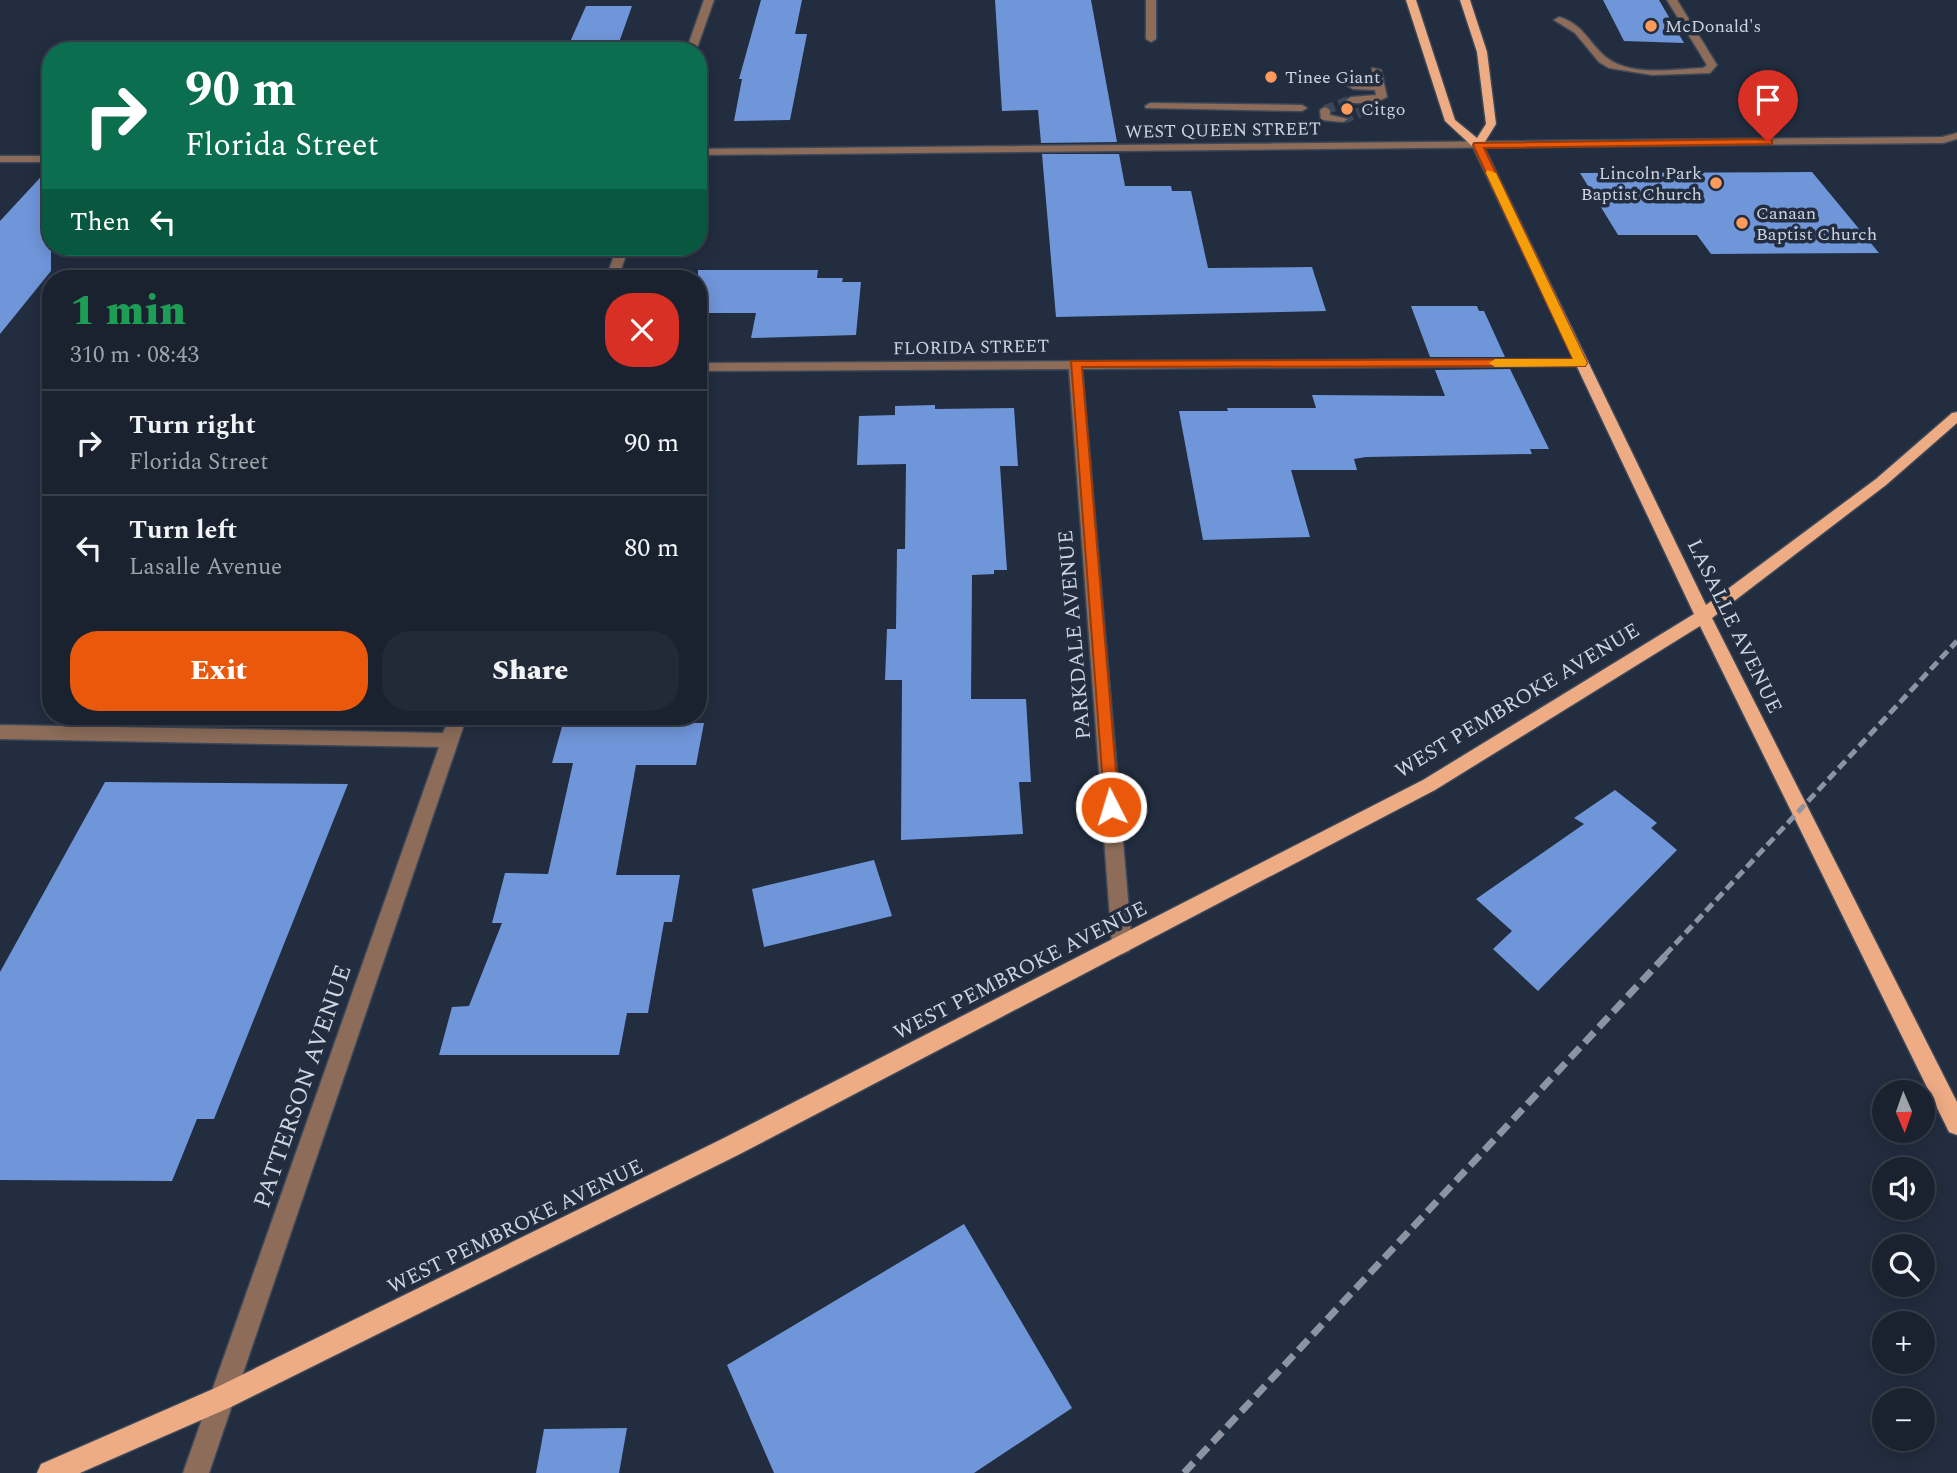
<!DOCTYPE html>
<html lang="en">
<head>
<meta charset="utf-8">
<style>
  :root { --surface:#1a222f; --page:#232a37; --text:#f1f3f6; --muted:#9fa4aa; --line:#383f4b; --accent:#ea580c }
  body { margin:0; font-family:Spectral,serif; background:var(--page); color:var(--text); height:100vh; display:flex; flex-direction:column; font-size:26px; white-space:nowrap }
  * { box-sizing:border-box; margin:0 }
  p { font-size:23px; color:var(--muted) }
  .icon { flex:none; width:38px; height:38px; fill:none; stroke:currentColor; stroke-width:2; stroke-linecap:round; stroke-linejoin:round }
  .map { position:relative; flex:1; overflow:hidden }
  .side { position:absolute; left:42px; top:270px; width:665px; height:455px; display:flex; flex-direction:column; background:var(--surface); border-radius:28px; box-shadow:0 4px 18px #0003,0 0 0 2px var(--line) }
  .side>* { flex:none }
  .top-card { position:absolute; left:42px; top:42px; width:665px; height:214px; border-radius:28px; box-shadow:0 4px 18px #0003,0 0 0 2px var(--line); background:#0b6e4f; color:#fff; overflow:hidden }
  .needle { width:46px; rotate:178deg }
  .tools { position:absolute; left:1872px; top:1080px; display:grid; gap:14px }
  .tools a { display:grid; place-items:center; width:63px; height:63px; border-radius:50%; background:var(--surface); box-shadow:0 4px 18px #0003,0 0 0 2px var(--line); font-size:35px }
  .pin { position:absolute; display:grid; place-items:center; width:60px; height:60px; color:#fff; margin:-72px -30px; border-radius:50% 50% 50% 0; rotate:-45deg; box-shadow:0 0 7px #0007 }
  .pin .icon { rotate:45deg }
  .me { position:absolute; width:77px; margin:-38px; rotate:355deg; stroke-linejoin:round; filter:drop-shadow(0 0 5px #0008) }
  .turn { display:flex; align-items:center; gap:24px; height:147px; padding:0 28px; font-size:32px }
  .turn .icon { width:91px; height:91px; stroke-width:2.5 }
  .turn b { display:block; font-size:49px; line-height:60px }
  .then { display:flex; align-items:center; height:66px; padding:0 28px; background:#0003; gap:14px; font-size:26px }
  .round { display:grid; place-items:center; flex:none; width:74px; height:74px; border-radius:28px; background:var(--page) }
  .summary { display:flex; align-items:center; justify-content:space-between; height:119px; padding:0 28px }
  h1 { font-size:42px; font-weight:800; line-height:52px; color:#1e9e55 }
  .primary-button { display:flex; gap:14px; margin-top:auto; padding:14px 28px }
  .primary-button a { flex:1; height:80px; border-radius:28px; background:var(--accent); color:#fff; font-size:28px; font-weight:800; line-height:80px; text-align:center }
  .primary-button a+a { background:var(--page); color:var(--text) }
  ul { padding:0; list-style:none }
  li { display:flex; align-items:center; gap:21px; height:105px; padding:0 28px; border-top:2px solid var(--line) }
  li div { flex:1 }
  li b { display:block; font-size:26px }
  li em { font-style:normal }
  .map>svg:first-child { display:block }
  .building { fill:#7096da }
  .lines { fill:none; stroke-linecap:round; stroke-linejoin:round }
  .minor-tunnel { stroke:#3c4657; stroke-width:10; stroke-dasharray:10 5; stroke-linecap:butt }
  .minor-casing { stroke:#3d4859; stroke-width:3 }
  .major-casing { stroke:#3d4859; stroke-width:3 }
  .minor { fill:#8d6d5a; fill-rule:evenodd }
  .major { fill:#edac84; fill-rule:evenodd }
  .rail-far1 { stroke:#8c94a3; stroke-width:5; stroke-dasharray:10 5; stroke-linecap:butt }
  .rail { stroke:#8c94a3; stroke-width:7; stroke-dasharray:14 7; stroke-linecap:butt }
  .route { fill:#ea580c; stroke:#983908; stroke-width:2 }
  .slow { fill:#f59e0b }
  .poi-dot { fill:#ff9b5a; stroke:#222d3f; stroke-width:2.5 }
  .labels { text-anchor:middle; stroke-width:7; stroke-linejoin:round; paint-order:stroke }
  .far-poi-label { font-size:18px; fill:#cdd4e0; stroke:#222d3f; text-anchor:start }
  .far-street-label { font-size:18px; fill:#cdd4e0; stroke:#222d3f }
  .street-label { font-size:21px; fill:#cdd4e0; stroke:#222d3f }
  .near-street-label { font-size:24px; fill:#cdd4e0; stroke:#222d3f }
</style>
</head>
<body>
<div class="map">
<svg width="1957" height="1473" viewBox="0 0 1957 1473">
  <rect width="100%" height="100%" fill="#222d3f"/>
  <path class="building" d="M761,0H802L795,34H807L790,120L734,121L742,79H739Z
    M995,0H1091L1117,142L1041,143L1038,110L1002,111Z
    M1603,0H1659L1684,43L1624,41Z
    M586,6H632L616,51H566Z
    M1042,154H1119L1125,186H1171L1172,191H1191L1208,268L1312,267L1326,311L1056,317Z
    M51,166V271L0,334V221Z
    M1812,172L1879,253L1711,254L1697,235H1618L1580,173Z
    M698,270H818L817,278H843L842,282H861L856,335L751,338L756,313H698Z
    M1411,306H1477L1479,311H1484L1505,357H1430Z
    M1510,369L1549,449H1530L1532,454L1366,457L1354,459L1357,470H1291L1310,537L1203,540L1179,411H1228L1227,408H1316L1312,395L1445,396L1435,370Z
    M935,405V409L1014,408L1018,466H1000L1007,570H994V574L972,575L971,699H1026L1031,782H1019L1023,834L901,840L902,680H885L887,629H896L897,549H905L906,464L857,465L859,416L895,415V406Z
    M563,723H704L696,765H636L616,875H680L672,922H664L648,1013H627L619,1055H439L452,1007L469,1006L502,923H492L505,873L548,874L573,763H552Z
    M105,782L348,784L214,1119H197L172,1181L0,1180V972Z
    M1615,790L1657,823L1651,828L1677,850L1538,991L1493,949L1512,931L1476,899L1584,824L1574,818Z
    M874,860L892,916L764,947L752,889Z
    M964,1224L1072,1408L974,1473H774L727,1365Z
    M627,1428L619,1473H536L544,1429Z"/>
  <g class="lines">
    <path class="minor-tunnel" d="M1325,110L1351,100
      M1343,119L1369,109"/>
    <g class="minor-casing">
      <path id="minor" d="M704,0H714L696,51H686Z
        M1146,0H1156V39L1151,42L1146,39Z
        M1667,0H1677L1717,65L1710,73L1652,75L1609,68L1599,62L1575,33L1554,20L1559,17C1584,24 1589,44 1607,58C1632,77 1675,69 1703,68L1707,65Z
        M1372,68L1381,70L1387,97L1377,102L1373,111L1369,112L1364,109L1366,103H1351L1346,100L1351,97L1376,95L1375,90L1353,89L1348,86L1353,83L1374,84Z
        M1150,103L1302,105L1307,108L1302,111L1146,108L1145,106Z
        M1325,107L1330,110V115L1348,119L1343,122L1321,120L1320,110Z
        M1957,133V139L1943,143L698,155V149L1942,137Z
        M0,156H51V162H0Z
        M617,247H629L618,278H606Z
        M1581,359L1586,360V366L1082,369L1132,945L1129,951L1122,954L1115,951L1112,945L1069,369L698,371V363Z
        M450,716H467L209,1473H183L439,747L0,739V725L443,733Z"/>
    </g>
    <g class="major-casing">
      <path id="major" d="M1406,0H1416L1455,120L1477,138L1486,124L1477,52L1460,0H1470L1487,52L1496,124L1483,145L1706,605L1876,479L1952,413L1957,412V423L1886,485L1712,618L1957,1102V1135L1949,1132L1700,626L1435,790L738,1155L231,1407L80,1473H37L41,1464L213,1389L722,1139L1423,780L1694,614L1473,147L1445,121Z"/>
    </g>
    <use href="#minor" class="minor"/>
    <use href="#major" class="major"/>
    <path class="rail-far1" d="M1665,955L1957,641"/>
    <path class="rail" d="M1184,1473L1667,954"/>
  </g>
  <path class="route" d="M1768,139L1772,140V144L1484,148L1587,363L1585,366L1082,367L1119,807L1117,811H1105L1071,361L1573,359L1473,145L1474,143Z"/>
  <path class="slow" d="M1487,170L1496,173L1587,363L1585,366L1495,367L1489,363L1495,359H1573L1486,173Z"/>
  <g class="poi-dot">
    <circle cx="1651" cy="26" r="7"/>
    <circle cx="1271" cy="77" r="7"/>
    <circle cx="1347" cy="109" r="7"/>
    <circle cx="1716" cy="183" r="7"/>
    <circle cx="1742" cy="223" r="7"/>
  </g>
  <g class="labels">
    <g class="far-poi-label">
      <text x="1665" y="32">McDonald's</text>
      <text x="1285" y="83">Tinee Giant</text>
      <text x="1361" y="115">Citgo</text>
      <text x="1702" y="179" text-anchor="end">Lincoln Park<tspan x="1702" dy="21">Baptist Church</tspan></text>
      <text x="1756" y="219">Canaan<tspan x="1756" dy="21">Baptist Church</tspan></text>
    </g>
    <g class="far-street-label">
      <text transform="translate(1223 130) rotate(-1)" y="6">WEST QUEEN STREET</text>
      <text transform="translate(971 347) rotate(-1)" y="6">FLORIDA STREET</text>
    </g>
    <g class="street-label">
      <text transform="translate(1735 626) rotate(64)" y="7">LASALLE AVENUE</text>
      <text transform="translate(1074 635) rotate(-95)" y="7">PARKDALE AVENUE</text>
      <text transform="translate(1517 700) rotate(-31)" y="7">WEST PEMBROKE AVENUE</text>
      <text transform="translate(1020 970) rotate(-27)" y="7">WEST PEMBROKE AVENUE</text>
      <text transform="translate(515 1226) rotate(-26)" y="7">WEST PEMBROKE AVENUE</text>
    </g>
    <g class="near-street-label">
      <text transform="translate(302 1086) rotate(-71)" y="8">PATTERSON AVENUE</text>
    </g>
  </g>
</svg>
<div class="tools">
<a><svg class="needle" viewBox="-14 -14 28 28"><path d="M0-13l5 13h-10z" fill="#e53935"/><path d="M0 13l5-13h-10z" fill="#9fa4aa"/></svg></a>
<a><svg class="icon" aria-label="sound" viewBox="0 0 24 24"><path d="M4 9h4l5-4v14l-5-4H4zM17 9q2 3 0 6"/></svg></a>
<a><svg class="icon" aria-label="search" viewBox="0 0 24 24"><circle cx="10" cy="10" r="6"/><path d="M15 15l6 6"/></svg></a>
<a>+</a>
<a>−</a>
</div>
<div class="pin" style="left:1768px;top:142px;background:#d93025"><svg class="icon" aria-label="arrive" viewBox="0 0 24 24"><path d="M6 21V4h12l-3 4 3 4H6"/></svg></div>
<svg class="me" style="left:1111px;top:807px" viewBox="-20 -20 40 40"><circle r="17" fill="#ea580c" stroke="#fff" stroke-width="3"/><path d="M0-11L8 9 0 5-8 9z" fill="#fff"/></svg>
<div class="top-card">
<div class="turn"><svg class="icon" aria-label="right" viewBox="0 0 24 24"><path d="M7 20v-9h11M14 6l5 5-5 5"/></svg><div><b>90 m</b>Florida Street</div></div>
<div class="then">Then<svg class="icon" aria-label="left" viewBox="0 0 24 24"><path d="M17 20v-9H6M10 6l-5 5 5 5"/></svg></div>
</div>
<section class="side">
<div class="summary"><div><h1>1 min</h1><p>310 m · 08:43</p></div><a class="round" style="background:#d93025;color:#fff"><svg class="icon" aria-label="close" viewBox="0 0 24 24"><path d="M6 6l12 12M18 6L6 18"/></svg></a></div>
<ul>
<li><svg class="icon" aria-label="right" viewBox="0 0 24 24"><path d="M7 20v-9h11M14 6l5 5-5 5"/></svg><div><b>Turn right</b><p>Florida Street</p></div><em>90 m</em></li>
<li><svg class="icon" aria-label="left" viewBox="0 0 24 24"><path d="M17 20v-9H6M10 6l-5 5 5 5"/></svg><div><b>Turn left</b><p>Lasalle Avenue</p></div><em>80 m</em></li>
</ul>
<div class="primary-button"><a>Exit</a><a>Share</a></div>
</section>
</div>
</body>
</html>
